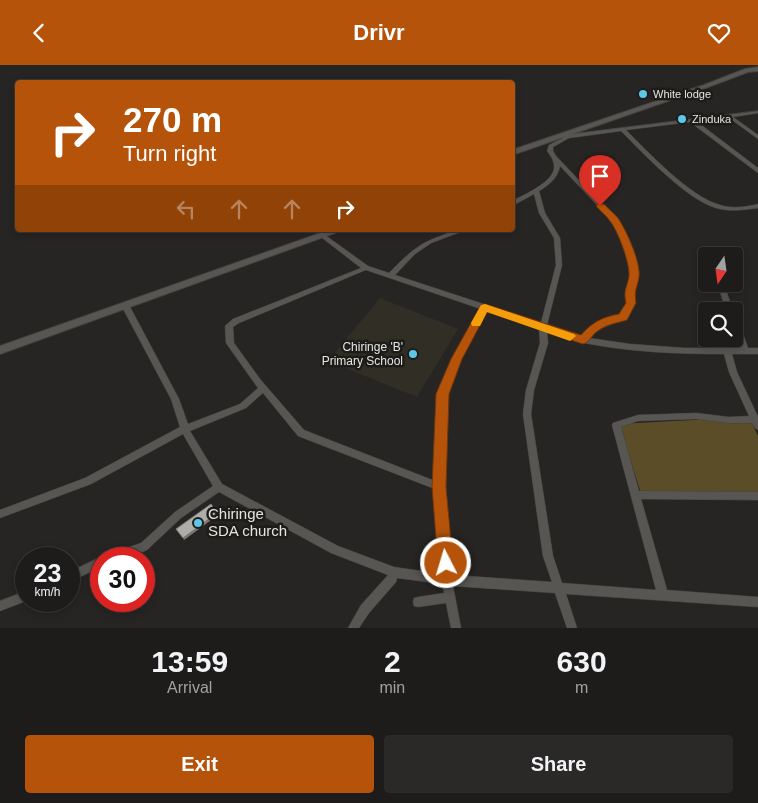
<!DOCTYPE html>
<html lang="en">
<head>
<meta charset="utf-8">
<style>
  :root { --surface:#1d1c1a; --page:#2a2927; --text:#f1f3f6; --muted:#a0a1a2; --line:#3b3a39; --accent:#b45309 }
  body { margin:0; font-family:Helvetica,sans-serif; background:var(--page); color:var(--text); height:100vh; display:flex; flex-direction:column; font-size:19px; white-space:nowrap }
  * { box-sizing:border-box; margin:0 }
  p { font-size:16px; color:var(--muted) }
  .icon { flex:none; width:28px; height:28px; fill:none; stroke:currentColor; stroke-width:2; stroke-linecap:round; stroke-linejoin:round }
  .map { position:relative; height:563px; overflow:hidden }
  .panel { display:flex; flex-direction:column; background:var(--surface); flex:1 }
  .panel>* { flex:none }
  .top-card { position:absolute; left:15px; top:15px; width:500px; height:152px; border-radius:5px; box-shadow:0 2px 8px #0003,0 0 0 1px var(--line); background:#b45309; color:#fff; overflow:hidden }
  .needle { width:32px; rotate:193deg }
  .tools { position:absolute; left:698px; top:182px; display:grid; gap:10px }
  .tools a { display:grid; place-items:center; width:45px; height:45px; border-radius:5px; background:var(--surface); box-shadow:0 2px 8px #0003,0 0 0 1px var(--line); font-size:25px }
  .speed { position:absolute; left:15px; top:482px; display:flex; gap:10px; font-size:25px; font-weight:700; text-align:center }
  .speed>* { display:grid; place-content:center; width:65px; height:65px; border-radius:50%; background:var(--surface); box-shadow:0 2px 8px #0003,0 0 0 1px var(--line); line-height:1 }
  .speed small { font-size:12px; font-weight:400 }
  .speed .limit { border:8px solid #d22; background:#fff; color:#111 }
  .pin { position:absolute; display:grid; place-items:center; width:42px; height:42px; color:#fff; margin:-51px -21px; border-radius:50% 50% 50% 0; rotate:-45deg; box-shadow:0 0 5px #0007 }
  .pin .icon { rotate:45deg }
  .me { position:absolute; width:55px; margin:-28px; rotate:355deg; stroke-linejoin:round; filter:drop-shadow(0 0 4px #0008) }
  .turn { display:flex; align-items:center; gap:18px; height:105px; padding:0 25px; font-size:22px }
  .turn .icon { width:65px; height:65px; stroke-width:2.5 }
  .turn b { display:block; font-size:35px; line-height:42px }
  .lanes { display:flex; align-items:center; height:48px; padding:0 25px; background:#0003; justify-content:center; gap:25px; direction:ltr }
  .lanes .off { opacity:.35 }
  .eta { display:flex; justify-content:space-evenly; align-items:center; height:85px; text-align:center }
  .eta b { font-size:30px; font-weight:700; line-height:35px }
  .primary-button { display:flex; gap:10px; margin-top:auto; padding:10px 25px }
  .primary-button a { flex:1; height:58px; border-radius:5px; background:var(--accent); color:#fff; font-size:20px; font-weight:700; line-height:58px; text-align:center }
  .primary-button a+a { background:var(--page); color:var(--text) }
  header { display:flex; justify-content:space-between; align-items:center; height:65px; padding:0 25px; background:var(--accent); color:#fff; font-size:22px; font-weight:700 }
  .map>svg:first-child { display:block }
  .built { fill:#312e26 }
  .green { fill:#5b4d27 }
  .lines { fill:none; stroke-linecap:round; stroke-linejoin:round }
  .street-casing { stroke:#43423f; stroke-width:1 }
  .secondary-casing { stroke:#43423f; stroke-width:2 }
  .street { fill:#575653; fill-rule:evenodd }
  .secondary { fill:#575653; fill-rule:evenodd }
  .shaded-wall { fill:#7a7977 }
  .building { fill:#aeadaa; stroke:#7a7977 }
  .route { fill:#b45309; stroke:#753606 }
  .slow { fill:#f59e0b }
  .poi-dot { fill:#5dc7e8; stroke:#1d1c19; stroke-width:2 }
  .labels { text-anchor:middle; stroke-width:5; stroke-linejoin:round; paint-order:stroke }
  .far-poi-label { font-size:11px; fill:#e4e4e2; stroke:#1d1c19; text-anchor:start }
  .poi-label { font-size:12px; fill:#e4e4e2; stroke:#1d1c19; text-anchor:end }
  .near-poi-label { font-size:15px; fill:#e4e4e2; stroke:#1d1c19; text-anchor:start }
</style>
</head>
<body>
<header><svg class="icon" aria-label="back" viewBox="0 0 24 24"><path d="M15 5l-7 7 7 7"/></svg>Drivr<svg class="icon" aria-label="heart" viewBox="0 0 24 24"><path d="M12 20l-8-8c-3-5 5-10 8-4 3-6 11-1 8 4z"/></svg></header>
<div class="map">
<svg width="758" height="563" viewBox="0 0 758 563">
  <rect width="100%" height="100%" fill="#272523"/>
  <path class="built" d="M380,233L458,264L417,332L328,296Z"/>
  <path class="green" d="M749,352L758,371V427L641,428L619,359Z"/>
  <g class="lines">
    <g class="street-casing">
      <path id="street" d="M758,46V48L733,52L758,70V74L728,52L696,56L758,103V108L690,57L626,65C648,87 690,132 720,140C732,144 746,142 758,139V143C744,145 730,147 716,143C686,134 644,89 621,66L569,73L553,82V86L556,91L615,153L624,167L635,199L637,211L632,226L634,238L626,255C611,259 600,262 589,273L630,279L685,283H740L734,265V252L738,255L748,283H758V289H732L737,307L758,352V365L755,363L752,358H729L696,354L638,356L621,362L639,426L758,427V435L641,434L667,525L758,532V542L566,529L577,563H567L555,528L453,521L461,563H451L446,538L418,542L414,541L413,537L414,533L418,532L444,528L443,519L397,513L396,517L369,548L359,563H348L361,540L388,510L331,488L219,427L181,453L147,485L125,494H106L107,490L141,478L175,447L213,421L183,369L91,419L0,453V445L85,413L180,362L171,334L121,240L123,238H125L129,240L179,334L188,359L240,339L258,323L226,278L225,261L233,254L361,203L321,172V170H325L368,201L389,208C408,189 417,179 443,170C451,167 458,165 466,165L431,178L415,189L395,210L541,258L556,200L554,173L539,148L534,129L512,141V136C524,130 556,116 554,101C554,95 550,90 547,86L549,80L563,73L561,72L564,70ZM560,101L611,155L618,167L629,199L631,211L626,226L628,238L621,251C605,254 593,260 582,272L547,260L562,200L560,173L545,148L539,126C549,120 558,113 560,101ZM366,205L481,244L452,294L439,329L435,416L304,365L260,314L234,278L233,262L239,258ZM487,246L539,263L540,278L526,325L523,349L543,491L552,517L452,510L444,422L447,329L460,294ZM547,266C559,270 571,275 584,278C630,287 677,289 724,289L729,307L749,351L729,352L696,348L638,350L613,358L612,360L656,525L562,518L553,491L531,349L534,325L548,278ZM263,328L298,371L435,424L441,509L394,502L338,481L222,419L190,366L246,343Z
        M718,219H724L733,246H726Z
        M101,492L105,494H101V502L69,517V507Z
        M26,526V536L0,546V536Z"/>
    </g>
    <g class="secondary-casing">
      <path id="secondary" d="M758,2V6L748,7L708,22L512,90V85L704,20L745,4Z
        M329,165H343L0,289V281Z"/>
    </g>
    <use href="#street" class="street"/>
    <use href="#secondary" class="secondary"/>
  </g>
  <path class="shaded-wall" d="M217,448L218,450L184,475L183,473Z"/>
  <path class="building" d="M211,439L217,448L183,473L176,464Z"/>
  <path class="route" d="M597,139H604C608,144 614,148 618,153C626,165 641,197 639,212C637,224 634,224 636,238L627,255C617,258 608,259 599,265C592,269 590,277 583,279L487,247L462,294L449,329L446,422L453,498L451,503L446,505L440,503L438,498L432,422L436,329L451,294L481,240L485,239L581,270C592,257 603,252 619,249L626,238C623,224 627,224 629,211C630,198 618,166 610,156C606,150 600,146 596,141Z"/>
  <path class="slow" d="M485,239L574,269L576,271L570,276L487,247L480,261H472L471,258L481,240Z"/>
  <g class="poi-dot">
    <circle cx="643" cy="29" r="5"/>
    <circle cx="682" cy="54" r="5"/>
    <circle cx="413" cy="289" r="5"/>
    <circle cx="198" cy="458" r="5"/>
  </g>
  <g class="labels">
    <g class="far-poi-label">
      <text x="653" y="33">White lodge</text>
      <text x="692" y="58">Zinduka</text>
    </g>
    <g class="poi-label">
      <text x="403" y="286">Chiringe 'B'<tspan x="403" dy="14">Primary School</tspan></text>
    </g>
    <g class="near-poi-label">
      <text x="208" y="454">Chiringe<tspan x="208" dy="17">SDA church</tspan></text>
    </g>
  </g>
</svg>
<div class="tools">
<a><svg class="needle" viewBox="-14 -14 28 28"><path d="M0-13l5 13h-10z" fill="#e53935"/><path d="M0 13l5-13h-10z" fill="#a0a1a2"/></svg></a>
<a><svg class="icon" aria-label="search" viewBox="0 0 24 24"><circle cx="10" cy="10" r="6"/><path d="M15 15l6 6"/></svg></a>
</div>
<div class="speed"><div>23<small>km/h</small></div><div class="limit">30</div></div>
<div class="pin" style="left:600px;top:141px;background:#d93025"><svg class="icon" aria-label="arrive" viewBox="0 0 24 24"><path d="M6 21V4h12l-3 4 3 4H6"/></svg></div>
<svg class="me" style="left:446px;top:498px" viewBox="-20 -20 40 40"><circle r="17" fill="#b45309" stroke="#fff" stroke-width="3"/><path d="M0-11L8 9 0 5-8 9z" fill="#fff"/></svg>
<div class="top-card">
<div class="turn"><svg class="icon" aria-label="right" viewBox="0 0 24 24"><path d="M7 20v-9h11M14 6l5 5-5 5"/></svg><div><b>270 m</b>Turn right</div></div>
<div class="lanes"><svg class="icon off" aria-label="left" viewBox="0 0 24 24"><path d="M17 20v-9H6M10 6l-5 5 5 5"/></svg><svg class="icon off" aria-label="ahead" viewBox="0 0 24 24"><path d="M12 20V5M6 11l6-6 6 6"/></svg><svg class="icon off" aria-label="ahead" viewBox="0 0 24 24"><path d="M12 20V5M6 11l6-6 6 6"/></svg><svg class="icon" aria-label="right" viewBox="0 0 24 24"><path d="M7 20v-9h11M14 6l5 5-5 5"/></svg></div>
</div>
</div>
<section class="panel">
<div class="eta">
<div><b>13:59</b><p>Arrival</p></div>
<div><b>2</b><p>min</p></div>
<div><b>630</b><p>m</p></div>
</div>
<div class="primary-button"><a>Exit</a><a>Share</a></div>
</section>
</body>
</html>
